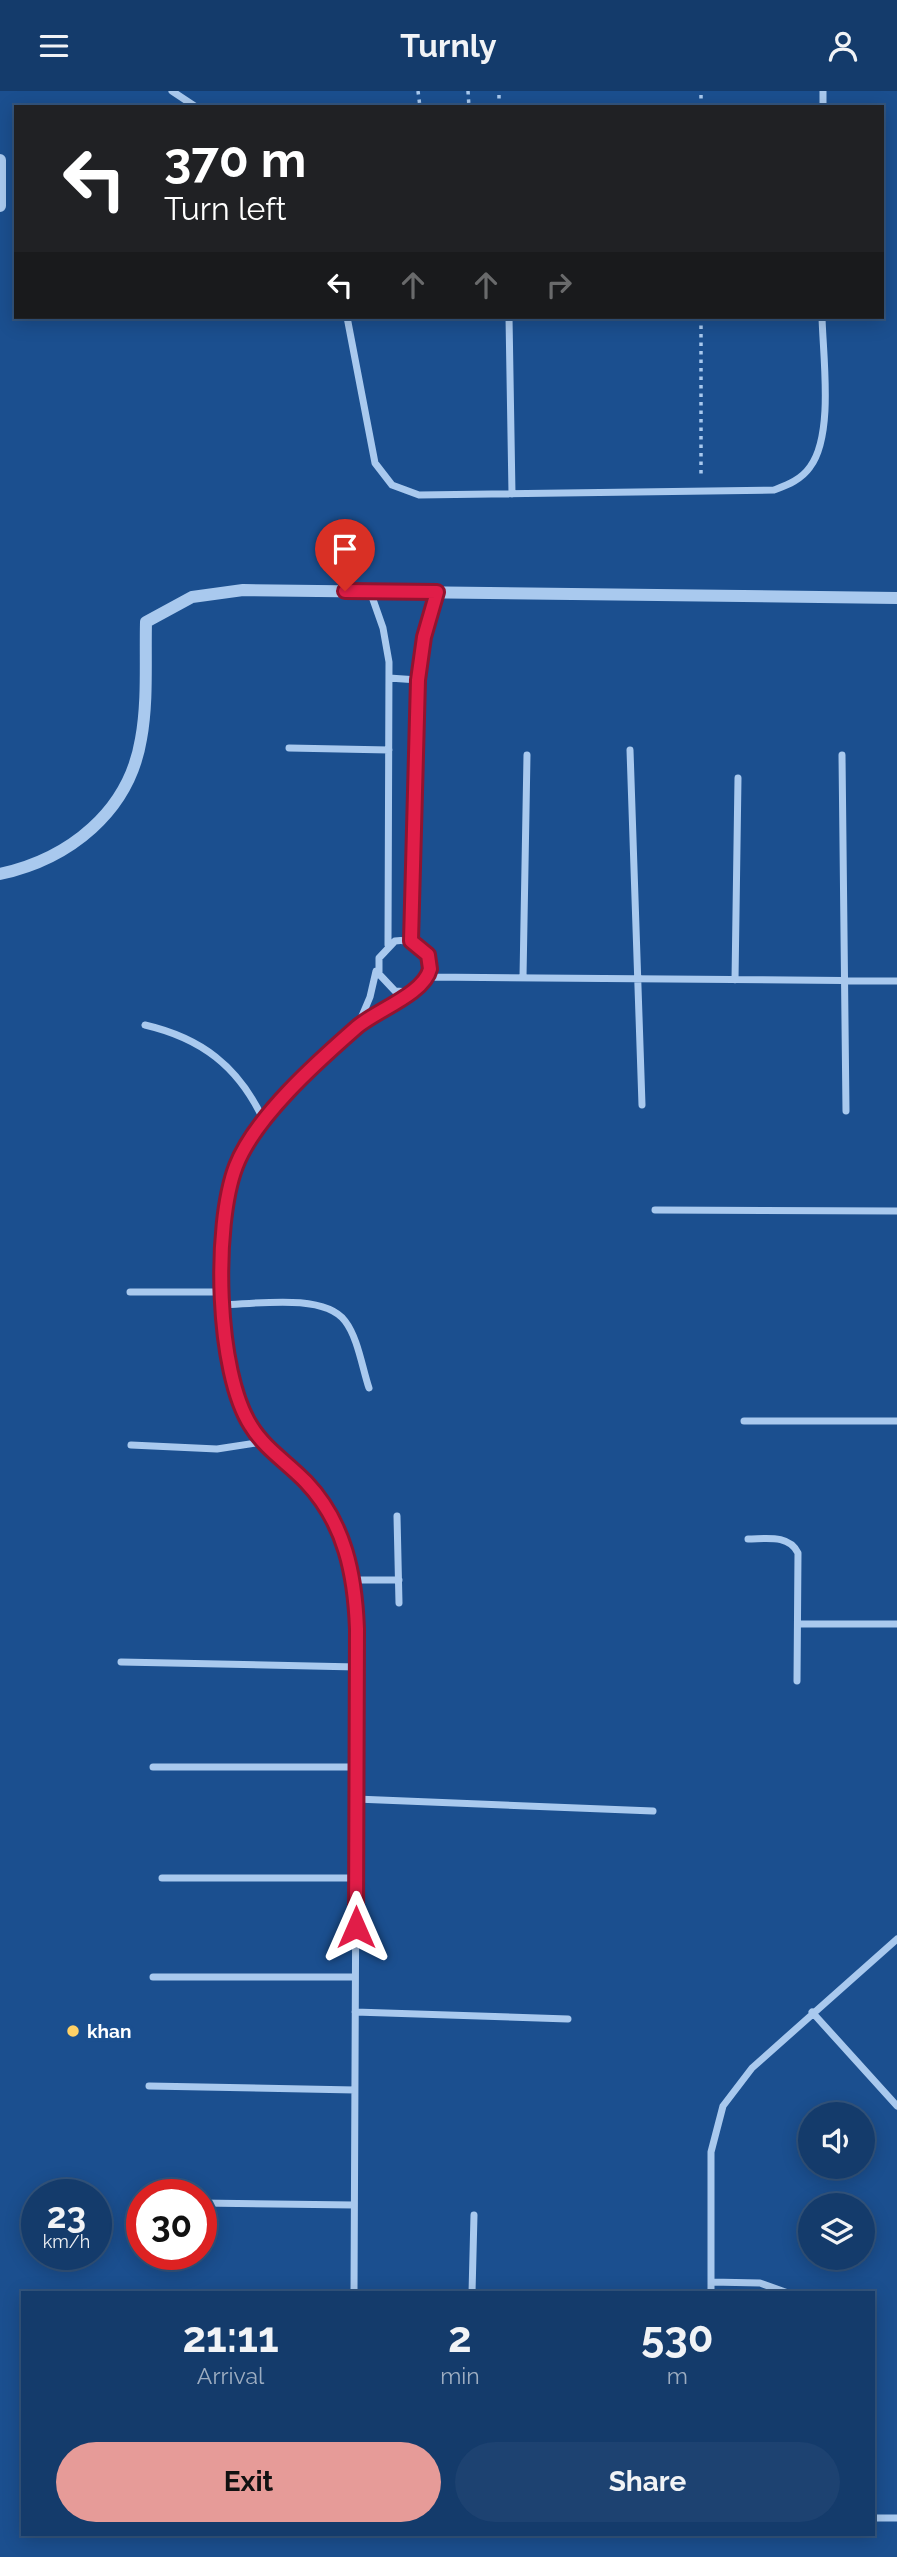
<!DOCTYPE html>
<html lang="en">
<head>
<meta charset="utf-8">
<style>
  :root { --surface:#143b6b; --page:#1d4271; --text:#f1f3f6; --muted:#9dadc1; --line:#33557e; --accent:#e69b98 }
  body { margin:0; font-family:Raleway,sans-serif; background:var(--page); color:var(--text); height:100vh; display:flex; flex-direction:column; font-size:26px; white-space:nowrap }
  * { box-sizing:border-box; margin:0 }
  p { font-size:23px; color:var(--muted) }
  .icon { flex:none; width:38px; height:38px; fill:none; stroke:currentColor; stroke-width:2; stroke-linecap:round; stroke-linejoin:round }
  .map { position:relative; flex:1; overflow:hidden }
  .drawer { position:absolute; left:21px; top:2200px; width:854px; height:245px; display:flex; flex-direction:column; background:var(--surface); border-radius:0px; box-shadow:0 4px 18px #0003,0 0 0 2px var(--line) }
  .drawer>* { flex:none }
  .hud { position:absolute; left:14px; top:14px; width:870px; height:214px; border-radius:0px; box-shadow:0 4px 18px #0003,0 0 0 2px var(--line); background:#202124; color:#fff; overflow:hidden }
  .controls { position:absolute; left:798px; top:2011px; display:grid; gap:14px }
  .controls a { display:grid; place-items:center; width:77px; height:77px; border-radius:50%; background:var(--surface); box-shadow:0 4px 18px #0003,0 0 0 2px var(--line); font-size:35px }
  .speed { position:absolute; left:21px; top:2088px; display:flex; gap:14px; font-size:35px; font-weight:700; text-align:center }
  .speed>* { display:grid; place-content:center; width:91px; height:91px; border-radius:50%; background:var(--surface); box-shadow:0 4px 18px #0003,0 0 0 2px var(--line); line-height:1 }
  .speed small { font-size:18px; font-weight:400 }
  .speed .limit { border:10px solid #d22; background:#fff; color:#111 }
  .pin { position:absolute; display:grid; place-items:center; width:60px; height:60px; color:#fff; margin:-72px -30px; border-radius:50% 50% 50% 0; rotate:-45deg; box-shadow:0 0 7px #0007 }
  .pin .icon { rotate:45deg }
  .me { position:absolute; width:77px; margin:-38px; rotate:0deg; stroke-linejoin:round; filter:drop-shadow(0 0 5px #0008) }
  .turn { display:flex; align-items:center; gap:24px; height:147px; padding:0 35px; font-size:32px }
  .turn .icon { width:91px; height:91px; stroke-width:2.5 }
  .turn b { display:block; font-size:49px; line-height:60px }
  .lanes { display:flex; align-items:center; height:66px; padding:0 35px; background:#0003; justify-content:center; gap:35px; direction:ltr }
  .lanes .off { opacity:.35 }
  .eta { display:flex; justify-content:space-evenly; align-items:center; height:119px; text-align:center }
  .eta b { font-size:42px; font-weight:700; line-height:49px }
  .button { display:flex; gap:14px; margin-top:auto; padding:14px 35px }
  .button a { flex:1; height:80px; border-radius:42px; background:var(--accent); color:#111; font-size:28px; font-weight:700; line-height:80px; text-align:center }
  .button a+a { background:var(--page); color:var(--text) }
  header { display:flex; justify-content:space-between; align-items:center; height:91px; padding:0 35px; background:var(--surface); font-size:32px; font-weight:700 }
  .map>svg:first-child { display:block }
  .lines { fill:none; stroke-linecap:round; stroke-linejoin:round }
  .path { stroke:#a9c9ee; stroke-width:3.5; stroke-dasharray:3.5 5; stroke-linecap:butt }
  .minor { stroke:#a9c9ee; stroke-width:7 }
  .tertiary { stroke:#a9c9ee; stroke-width:12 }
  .route-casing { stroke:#92132f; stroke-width:18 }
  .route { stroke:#e11d48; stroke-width:12 }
  .poi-dot { fill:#ffd166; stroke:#1b4f8f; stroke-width:2.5 }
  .labels { text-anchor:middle; stroke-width:7; stroke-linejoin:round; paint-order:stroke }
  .poi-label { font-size:19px; font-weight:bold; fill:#fff; stroke:#1b4f8f; text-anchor:start }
</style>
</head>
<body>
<header><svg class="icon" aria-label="menu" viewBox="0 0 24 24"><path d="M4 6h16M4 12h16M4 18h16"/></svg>Turnly<svg class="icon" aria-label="person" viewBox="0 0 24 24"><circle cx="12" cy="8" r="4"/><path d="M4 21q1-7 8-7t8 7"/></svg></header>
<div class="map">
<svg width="897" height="2466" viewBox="0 0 897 2466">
  <rect width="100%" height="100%" fill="#1b4f8f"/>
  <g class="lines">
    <path class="path" d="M418,0L420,16
      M468,0L469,16
      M499,16V0
      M701,16V0
      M701,226V387"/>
    <path class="minor" d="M172,0L196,16
      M823,16V0
      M347,226L375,372L392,394L419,404L774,399C787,394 801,389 810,376C834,344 823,266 822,226
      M509,226L512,403
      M370,500L383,537L389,571L388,854
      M389,587L418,589
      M289,657L389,659
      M630,659L642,1014
      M842,664L846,1020
      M411,850L420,567L437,501
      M428,886L897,890
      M523,886L527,664
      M735,889L738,687
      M359,932L370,906L376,880
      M145,934C201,947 238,975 263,1028
      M655,1119L897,1120
      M130,1201H223
      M223,1214C255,1213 324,1202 345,1230C358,1247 362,1276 369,1297
      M744,1330H897
      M131,1354L217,1358L263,1351
      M397,1425L399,1512
      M748,1448C765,1448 789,1443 798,1462L797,1590
      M354,1489H399
      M798,1533H897
      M121,1571L357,1576
      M153,1676H356
      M356,1708L653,1720
      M162,1787H356
      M153,1886H355
      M355,1921L568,1928
      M812,1921L897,2015
      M149,1995L355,1999
      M201,2112L354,2114
      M711,2191L760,2192L788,2202
      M354,2202L357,1538C355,1484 345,1433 307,1392C289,1372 266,1359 251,1336C215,1282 214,1138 235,1078C252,1031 329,955 370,926C385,916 414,904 424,892C442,870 419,846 395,850L379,867V883L395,900L411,901
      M472,2202L474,2124
      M711,2202V2061L723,2015L752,1977L897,1848
      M873,2427H897"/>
    <path class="tertiary" d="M0,69V115
      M0,783C69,768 129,721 141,648C148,610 145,570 146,531L192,506L243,499L897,507"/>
  </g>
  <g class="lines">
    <g class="route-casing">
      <path id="route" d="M345,500L437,501L424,546L418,589L411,850L428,864L430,878C424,903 377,919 357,936C317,971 255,1026 236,1075C213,1135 216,1281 251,1335C265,1358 288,1372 306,1391C345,1432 355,1484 357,1538L356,1836"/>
    </g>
    <use href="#route" class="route"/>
  </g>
  <circle class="poi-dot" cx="73" cy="1940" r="7"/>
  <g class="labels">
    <g class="poi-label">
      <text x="87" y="1947">khan</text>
    </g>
  </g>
</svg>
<div class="controls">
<a><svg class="icon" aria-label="sound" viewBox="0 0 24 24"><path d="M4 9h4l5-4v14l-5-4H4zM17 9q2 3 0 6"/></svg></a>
<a><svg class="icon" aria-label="layers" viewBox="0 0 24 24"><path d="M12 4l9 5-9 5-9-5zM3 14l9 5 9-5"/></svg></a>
</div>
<div class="speed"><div>23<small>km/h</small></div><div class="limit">30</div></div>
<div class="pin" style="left:345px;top:500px;background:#d93025"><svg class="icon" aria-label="arrive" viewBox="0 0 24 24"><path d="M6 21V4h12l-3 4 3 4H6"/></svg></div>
<svg class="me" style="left:356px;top:1836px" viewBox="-20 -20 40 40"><path d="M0-17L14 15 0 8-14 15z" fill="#e11d48" stroke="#fff" stroke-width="4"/></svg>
<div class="hud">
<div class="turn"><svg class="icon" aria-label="left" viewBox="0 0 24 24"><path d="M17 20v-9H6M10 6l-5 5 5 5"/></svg><div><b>370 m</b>Turn left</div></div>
<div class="lanes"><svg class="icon" aria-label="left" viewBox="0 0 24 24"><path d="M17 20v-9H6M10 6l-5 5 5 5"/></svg><svg class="icon off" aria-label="ahead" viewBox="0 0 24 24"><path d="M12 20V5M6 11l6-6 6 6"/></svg><svg class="icon off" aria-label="ahead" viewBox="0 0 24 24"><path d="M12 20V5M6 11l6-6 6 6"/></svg><svg class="icon off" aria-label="right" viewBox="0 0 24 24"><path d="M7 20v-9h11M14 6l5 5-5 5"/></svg></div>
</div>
<section class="drawer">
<div class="eta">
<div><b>21:11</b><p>Arrival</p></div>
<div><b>2</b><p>min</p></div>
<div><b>530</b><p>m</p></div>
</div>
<div class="button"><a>Exit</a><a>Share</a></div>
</section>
</div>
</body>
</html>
